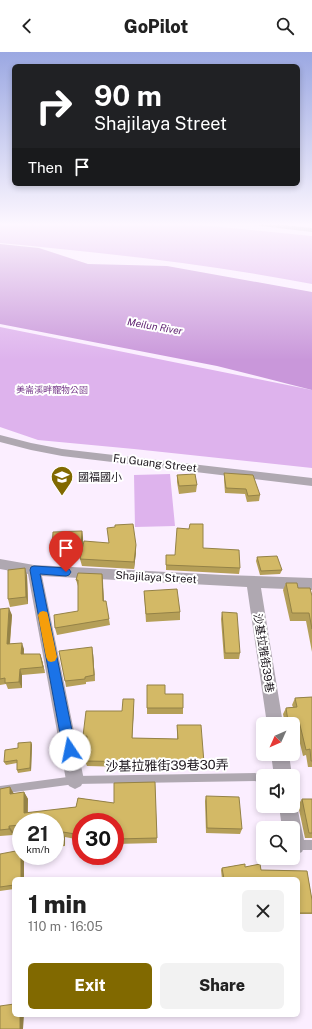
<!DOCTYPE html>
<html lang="en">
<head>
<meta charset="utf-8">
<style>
  :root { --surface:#fff; --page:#f2f2f2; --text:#222; --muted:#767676; --accent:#816900 }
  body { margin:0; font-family:"Public Sans","Noto Sans TC",sans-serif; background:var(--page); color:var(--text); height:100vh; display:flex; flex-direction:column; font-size:15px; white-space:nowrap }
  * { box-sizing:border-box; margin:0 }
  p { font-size:13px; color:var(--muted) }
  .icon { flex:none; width:22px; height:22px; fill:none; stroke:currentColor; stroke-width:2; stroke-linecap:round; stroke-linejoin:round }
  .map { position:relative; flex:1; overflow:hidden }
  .drawer { position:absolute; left:12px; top:825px; width:288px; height:140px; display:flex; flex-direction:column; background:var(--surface); border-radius:6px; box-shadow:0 2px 6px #0003 }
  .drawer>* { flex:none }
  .banner { position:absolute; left:12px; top:12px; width:288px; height:122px; border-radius:6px; box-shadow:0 2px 6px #0003; background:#202124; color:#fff; overflow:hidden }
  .needle { width:26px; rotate:225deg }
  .buttons { position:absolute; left:256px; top:665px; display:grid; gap:8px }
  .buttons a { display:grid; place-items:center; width:44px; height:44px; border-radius:6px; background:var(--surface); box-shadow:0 2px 6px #0003; font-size:20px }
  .speed { position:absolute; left:12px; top:761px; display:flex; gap:8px; font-size:20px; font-weight:700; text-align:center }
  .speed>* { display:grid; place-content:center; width:52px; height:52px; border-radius:50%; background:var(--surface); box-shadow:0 2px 6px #0003; line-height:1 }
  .speed small { font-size:10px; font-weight:400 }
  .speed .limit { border:6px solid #d22; background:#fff; color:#111 }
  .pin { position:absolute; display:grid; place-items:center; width:34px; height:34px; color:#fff; margin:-41px -17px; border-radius:50% 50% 50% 0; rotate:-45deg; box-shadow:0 0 4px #0007 }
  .pin .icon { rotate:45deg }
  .me { position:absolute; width:44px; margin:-22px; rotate:349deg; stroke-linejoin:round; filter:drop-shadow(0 0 3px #0008) }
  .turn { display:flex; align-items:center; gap:14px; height:84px; padding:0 16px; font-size:18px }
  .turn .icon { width:52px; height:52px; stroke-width:2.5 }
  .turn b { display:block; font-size:28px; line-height:34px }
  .then { display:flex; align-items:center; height:38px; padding:0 16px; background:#0003; gap:8px; font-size:15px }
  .round { display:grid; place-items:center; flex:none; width:42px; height:42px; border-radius:6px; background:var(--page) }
  .summary { display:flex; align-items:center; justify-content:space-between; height:68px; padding:0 16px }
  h1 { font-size:24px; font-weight:800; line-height:30px }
  .primary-button { display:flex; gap:8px; margin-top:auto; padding:8px 16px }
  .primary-button a { flex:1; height:46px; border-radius:6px; background:var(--accent); color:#fff; font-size:16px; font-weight:800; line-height:46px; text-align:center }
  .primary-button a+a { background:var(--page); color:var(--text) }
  header { display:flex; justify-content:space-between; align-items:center; height:52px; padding:0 16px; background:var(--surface); font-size:18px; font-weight:800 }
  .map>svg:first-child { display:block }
  .green { fill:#deb3ed }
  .water { fill:#c997da }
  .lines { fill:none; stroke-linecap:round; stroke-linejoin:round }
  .lane { fill:#afa8b1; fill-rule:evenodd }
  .street { fill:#afa8b1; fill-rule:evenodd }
  .wall { fill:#b59f58 }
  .shaded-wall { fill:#948247 }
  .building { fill:#d3b966; stroke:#948247 }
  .route { fill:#1a73e8; stroke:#114b97 }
  .slow { fill:#f59e0b }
  .labels { text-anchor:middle; stroke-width:4; stroke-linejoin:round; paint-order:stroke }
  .far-park-label { font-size:9px; fill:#763989; stroke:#fff }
  .far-water-label { font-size:10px; font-style:italic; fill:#602372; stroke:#fff }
  .street-label { font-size:11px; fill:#1c161d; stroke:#fff }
  .poi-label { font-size:11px; fill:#1c161d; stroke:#fff; text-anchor:start }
  .near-street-label { font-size:13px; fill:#1c161d; stroke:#fff }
</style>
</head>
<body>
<header><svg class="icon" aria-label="back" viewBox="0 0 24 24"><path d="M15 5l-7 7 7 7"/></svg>GoPilot<svg class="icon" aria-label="search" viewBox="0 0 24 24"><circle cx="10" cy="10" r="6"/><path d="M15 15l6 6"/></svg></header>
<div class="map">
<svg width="312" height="977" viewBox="0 0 312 977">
  <rect width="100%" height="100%" fill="#fbeeff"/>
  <path class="green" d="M0,171H182L312,184V232C209,212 105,201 0,191Z
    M0,275L312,338V416L134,397L38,388L0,375Z
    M170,422L175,474L135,475L134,423Z"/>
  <path class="water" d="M0,192L39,196L88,212L167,214L312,240V338L217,314L0,272Z"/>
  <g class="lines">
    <path class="lane" d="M263,721L266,722L267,724H263V729L75,732L0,742V734L75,724Z
      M298,788H312V798H298L295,796L293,793L295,790Z"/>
    <path class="street" d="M249,171H268L312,176V180L252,173Z
      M0,383L31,391L62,397L312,426V434L62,404L31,398L0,390Z
      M0,507L34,513L224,523L312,526V538L261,536L283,672H267L247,535L42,524L84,728L81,734L75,737L69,734L66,728L28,522L0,517Z
      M271,702H289L292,724H274Z
      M293,747L297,754L305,793L302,800L295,803L293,802V776H282L279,754H293Z"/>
  </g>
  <path class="wall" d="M224,421L260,443L259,449L247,450L245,442L225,441L224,427Z
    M177,423L197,433L196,440L179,442L177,430Z
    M82,479L83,486V495L136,493V500L134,517L82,514L80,507L81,505L53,506L52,498Z
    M203,496L240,516L239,522L166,518V503H175Z
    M257,505L282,518L280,522L260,523L256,509Z
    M102,522L104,549L109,567L110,573L57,583L55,576L78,559V534L76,528Z
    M27,523L28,552L10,555L8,547Z
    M286,531L298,536L312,544V600L306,569H290L283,538Z
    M144,539L180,560V568L146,570Z
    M0,557L12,563L10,592L24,597V602H40L42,608L45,621L22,623V636L8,637L6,632L0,633Z
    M222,560L240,601L239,607H224L221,567Z
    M93,601L95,629L86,630V632L66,635L65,629Z
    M147,633L165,642L183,656V662H147Z
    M312,645V715H308L306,703L303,704L296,675H293V672H285L283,662L286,656L293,655L292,653L295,646Z
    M134,653L132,686L177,687V673L204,711L203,717L87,714L85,709L87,690H85L83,684L122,659Z
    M31,690L32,693L31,719L18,721L17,718V711L6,713L4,710L18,696Z
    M155,730L157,791L115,792V770H81V788L65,785V794L55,795V770H21V779L13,780V783L0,784V737L10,735L14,742L24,740L28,747V761L76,755L78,746L114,751V731Z
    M206,744L242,777L240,782L206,781L205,749Z
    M302,747H312V786H305L298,753Z
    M0,802L24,804V827H14V837L0,839Z
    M245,812V815L260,812L261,818L307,819L312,848V862H298V827H222L221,818L222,816Z"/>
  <path class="shaded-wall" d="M82,479L83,486L82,505L81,497Z
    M136,493V500L134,517V510Z
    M25,516L27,523L28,552L26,545Z
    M102,522L103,529L104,556L103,549Z
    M9,556L12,563L9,599L7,592Z
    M22,591L24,597L23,609L21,602Z
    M92,595L93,601L95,629L94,623Z
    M40,602L42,608L45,621L43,615Z
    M20,617L22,623V636L19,630Z
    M134,647V653L132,691V686Z
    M31,690L32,693L31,719L30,716Z
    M10,735L14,742H10Z
    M24,740L28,747L27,767L24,761Z
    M9,774L13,780V783L9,777Z
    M63,780L65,785V794L63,789Z
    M21,804H24V827H21Z
    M20,963H24L23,977H20Z"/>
  <path class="building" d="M224,421L253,423L260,443L248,444L246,437L226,436Z
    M195,422L197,433L179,434L177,423Z
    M133,472L136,493L134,510L80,507L84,489L109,491L107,476L115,475V473Z
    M190,472H203V496L239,498L240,516L166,513V503H175L177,476L189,477Z
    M82,479L81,497L52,498L53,480Z
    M277,504L282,518L261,519L257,505Z
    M25,516L26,545L8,547V518Z
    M78,521L102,522L103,549H106L109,567L55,576L54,563L78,559V528H76Z
    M286,531H297L298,536H310L312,544V577L309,561H292Z
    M177,537L180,560L146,562L144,539Z
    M9,556L7,592L22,591L21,602H40L43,615L20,617L19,630L5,631V626L0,627V557Z
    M222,560L237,561L240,601H225Z
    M92,595L94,623L85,625V627L65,629L59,599Z
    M147,633H165V642H183V656H147Z
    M312,645V709H311L310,697L306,698L299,669H288L286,656L297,655L295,646Z
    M123,647H134L132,686L178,687L177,673H201L204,711L85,709L87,684H83L86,659H122Z
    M31,690L30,716L17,718V708L4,710L5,698L18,696V691Z
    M155,730L157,786L115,787V770H81V783L63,780V789L55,790V770H21V773L9,774V777L0,778V737L10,735V742L24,740V761L76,755L78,746L114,751V731Z
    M206,744L239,745L242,777L207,776Z
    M302,747H312V781H309Z
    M21,798V827H14V833L0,835V802Z
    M245,812V815L260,812L261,818L307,819L312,848V861H298V827H224L222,816Z
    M14,952V963H20V977H0V954Z"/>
  <linearGradient id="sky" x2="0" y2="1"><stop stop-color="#9ba8e2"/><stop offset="0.56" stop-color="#fdf7ff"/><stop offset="1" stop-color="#fdf7ff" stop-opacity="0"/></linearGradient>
  <rect width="312" height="308" fill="url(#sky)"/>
  <path class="route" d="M34,514L66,516L69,517L71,520L69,523L66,524L40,522L76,698L74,702L70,704L65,702L63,698L30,518L31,515Z"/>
  <path class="slow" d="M43,559L47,560L48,563L57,605L55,609L51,610L48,609L46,605L38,563L40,560Z"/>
  <defs>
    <g id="school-pin" transform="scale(1.15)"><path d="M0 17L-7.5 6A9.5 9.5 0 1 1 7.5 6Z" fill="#816900" stroke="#fff"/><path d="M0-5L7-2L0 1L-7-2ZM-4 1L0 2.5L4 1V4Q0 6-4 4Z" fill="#fff"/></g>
  </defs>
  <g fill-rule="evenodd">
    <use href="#school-pin" x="62" y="425"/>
  </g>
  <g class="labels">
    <g class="far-park-label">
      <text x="52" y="341">美崙溪畔寵物公園</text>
    </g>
    <g class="far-water-label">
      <text transform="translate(155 274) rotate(10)" y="4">Meilun River</text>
    </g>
    <g class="street-label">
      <text transform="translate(155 411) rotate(7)" y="4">Fu Guang Street</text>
      <text transform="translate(156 525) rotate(3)" y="4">Shajilaya Street</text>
      <text transform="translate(264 601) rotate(81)" y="4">沙基拉雅街39巷</text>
    </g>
    <g class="poi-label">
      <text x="78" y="429">國福國小</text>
    </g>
    <g class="near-street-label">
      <text transform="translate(167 713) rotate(-1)" y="5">沙基拉雅街39巷30弄</text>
    </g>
  </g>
</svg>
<div class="buttons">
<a><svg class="needle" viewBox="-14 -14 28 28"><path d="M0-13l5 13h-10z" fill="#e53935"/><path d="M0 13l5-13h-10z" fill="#767676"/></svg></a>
<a><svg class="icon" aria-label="sound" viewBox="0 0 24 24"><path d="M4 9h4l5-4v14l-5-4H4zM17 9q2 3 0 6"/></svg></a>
<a><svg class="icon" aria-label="search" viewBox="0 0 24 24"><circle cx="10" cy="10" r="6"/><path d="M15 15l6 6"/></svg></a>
</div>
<div class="speed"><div>21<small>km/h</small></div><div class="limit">30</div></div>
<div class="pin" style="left:66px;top:520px;background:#d93025"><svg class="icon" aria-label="arrive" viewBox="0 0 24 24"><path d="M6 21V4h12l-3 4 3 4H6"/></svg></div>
<svg class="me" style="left:70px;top:698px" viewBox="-20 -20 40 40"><circle r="19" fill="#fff"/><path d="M0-13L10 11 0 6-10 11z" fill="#1a73e8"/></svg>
<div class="banner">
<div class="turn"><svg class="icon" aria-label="right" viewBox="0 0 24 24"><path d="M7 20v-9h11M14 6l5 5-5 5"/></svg><div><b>90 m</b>Shajilaya Street</div></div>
<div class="then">Then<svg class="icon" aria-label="arrive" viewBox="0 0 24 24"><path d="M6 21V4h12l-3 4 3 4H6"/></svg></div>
</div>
<section class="drawer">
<div class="summary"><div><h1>1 min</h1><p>110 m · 16:05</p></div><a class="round"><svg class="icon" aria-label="close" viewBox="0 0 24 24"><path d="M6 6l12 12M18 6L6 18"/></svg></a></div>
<div class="primary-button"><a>Exit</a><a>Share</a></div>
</section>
</div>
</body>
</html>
